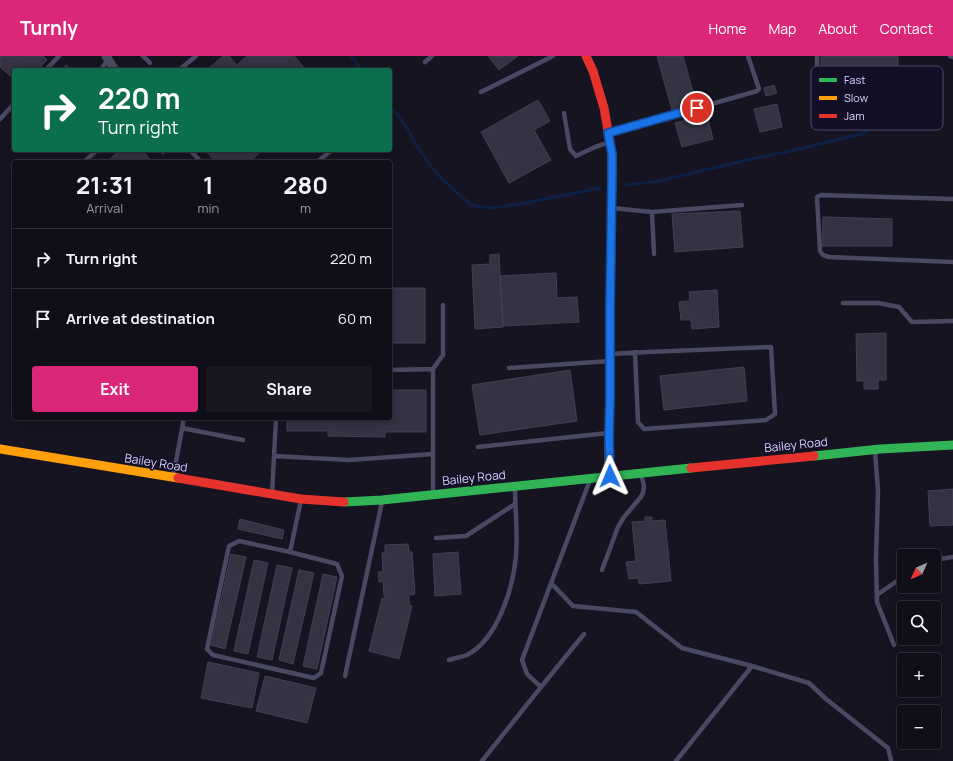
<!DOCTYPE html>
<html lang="en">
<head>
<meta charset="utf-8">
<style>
  :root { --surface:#100f19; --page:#191822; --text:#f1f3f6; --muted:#9c9ca2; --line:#302f38; --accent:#db2777 }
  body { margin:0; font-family:Manrope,sans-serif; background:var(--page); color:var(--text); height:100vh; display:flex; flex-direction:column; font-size:15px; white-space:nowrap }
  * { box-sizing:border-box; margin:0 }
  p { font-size:13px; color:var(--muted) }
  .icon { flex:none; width:22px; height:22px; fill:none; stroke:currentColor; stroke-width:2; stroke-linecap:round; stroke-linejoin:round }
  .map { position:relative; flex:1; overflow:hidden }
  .sheet { position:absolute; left:12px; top:104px; width:380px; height:260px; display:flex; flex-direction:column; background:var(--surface); border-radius:4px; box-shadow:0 2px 10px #0003,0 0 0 1px var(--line) }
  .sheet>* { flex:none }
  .hud { position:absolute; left:12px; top:12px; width:380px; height:84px; border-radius:4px; box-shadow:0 2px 10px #0003,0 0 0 1px var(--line); background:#0b6e4f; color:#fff; overflow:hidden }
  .needle { width:26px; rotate:225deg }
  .controls { position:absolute; left:897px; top:493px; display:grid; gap:8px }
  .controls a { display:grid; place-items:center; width:44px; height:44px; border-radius:4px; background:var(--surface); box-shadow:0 2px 10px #0003,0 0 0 1px var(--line); font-size:20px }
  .pin { position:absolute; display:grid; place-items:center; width:34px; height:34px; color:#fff; margin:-17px; border:2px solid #fff; border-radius:50%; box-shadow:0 1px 4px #0007 }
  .me { position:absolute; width:44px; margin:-22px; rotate:359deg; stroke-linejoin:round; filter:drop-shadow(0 0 3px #0008) }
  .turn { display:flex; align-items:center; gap:14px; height:84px; padding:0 20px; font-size:18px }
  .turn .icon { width:52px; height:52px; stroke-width:2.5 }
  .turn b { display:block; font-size:28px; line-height:34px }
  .eta { display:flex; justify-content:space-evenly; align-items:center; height:68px; text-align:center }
  .eta b { font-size:24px; font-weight:700; line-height:28px }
  .cta { display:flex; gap:8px; margin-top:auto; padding:8px 20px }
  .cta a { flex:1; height:46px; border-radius:4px; background:var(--accent); color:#fff; font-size:16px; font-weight:700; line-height:46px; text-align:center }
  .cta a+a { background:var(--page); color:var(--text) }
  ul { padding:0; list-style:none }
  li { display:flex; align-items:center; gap:12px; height:60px; padding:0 20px; border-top:1px solid var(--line) }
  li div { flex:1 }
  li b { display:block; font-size:15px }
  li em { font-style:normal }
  header { display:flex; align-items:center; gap:24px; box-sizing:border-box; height:56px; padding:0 20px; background:var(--accent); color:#fff }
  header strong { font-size:19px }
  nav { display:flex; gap:22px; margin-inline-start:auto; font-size:14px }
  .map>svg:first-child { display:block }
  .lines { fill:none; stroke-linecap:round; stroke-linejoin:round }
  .stream { stroke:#0d2144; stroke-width:3 }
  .building { fill:#343243; stroke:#433f54 }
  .lane { stroke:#4a4962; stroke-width:4.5 }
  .street { stroke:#4a4962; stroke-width:9 }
  .fast { stroke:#30b455; stroke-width:9 }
  .slow { stroke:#ff9f0a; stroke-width:9 }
  .jam { stroke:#e5322d; stroke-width:9 }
  .route-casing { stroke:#114b97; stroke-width:10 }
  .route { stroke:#1a73e8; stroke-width:7 }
  .labels { text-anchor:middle; stroke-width:3; stroke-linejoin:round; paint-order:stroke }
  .street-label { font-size:12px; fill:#d9d4ff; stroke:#130f26 }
  .key { fill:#130f26; stroke:#4e4a67; stroke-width:1 }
  .key-label { font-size:11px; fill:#d9d4ff }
</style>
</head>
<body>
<header>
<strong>Turnly</strong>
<nav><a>Home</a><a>Map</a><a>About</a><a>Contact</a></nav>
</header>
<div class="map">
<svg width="953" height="705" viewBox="0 0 953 705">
  <rect width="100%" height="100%" fill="#161421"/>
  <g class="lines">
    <path class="stream" d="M351,0L362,14
      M390,49L406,70L416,89L433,113L442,123L471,149L491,152L525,147L600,132
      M626,129L659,125L747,104L786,96L861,78L881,68L908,60L941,62"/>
  </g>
  <path class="building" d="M0,0H43L47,4L38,13L36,12L33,14H14V23L0,11Z
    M223,0H229L237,9L247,0H294L306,14H207Z
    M488,0H518L499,14Z
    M657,0H683L696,47L672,54Z
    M821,0H898V18H880V21L821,20Z
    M66,9L72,14H62Z
    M774,29L777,37L766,40L764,32Z
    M538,44L550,65L534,74L551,104L509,127L481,76Z
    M777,48L782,71L760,76L754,53Z
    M707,59L713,83L682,91L675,67Z
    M120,94H142L153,106H107Z
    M205,94H263L249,106H216Z
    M740,155L743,191L675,196L672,158Z
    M823,161L892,163V190H822Z
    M499,198L503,271L475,273L472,209L490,208V199Z
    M556,217L557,242L577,241L579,266L503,270L500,220Z
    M390,232H425V287H390Z
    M717,234L719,271L692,273L691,264H681L679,246L690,245L689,236Z
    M886,277V324H878V333H864V325H857L856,278Z
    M744,311L747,345L664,354L660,320Z
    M570,314L577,365L480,379L472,329Z
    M390,334H426V376H385V381L328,380V375H287V362H390Z
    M953,433V469L930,470L928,435Z
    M645,461H652V465L665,464L671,525L639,528L638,522L629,523L626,506L636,505L632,466L645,465Z
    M240,463L284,474L282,483L238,473Z
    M408,488L409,496H412L415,538L409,539V549L412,550L399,603L369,595L382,542L385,543L386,540H384L383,525L379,526L378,516H383L382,497H385V489Z
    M458,496L461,538L435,540L433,498Z
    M231,498L246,501L225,593L211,589Z
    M254,504L268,507L248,598L234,595Z
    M277,509L292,512L272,604L257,601Z
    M299,514L314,517L293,608L279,604Z
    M323,518L337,521L317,613L303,610Z
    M208,606L259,617L252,652L201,642Z
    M265,620L316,632L307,667L256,655Z"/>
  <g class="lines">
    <path class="lane" d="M143,0L150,7
      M950,0L953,1
      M425,6L432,0
      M46,14L59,0
      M101,14L108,3
      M179,14L196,0
      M817,28V0
      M481,36L553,0
      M564,57L570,93L576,100L595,91L610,86
      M0,63L14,48
      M610,77L757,35L759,33L748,0
      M161,94L163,96
      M190,94L201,106
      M84,106L97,94
      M317,106L332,94
      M953,143L821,139L817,141L820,195L823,199L829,201L953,206
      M612,152L652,156L742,149
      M652,156L654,198
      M843,247H878L899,251L912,266L953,265
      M610,298L647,296L771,291L775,358L766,364L644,373L638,366L635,296
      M509,312L610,305
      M433,313L443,299V249
      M390,314L433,313V438
      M182,372L243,384
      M478,391L608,377
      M875,395L878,435L876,503L877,546L894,589
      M274,400L349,404L433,398
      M173,422L184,362
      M272,438L276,362
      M436,482L466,480L515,448
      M290,496L337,508L342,520L321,617L314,622L213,599L207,593L229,490L239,485L290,496L301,444
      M934,504L953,501
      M602,514L618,471L624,461L640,442L643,437L644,430L641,418
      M551,527L573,550L636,556L682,592L752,610
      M877,539L904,520
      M449,604C455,602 462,601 467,599C498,583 513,532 516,500C518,477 515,454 515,432
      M345,620L382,446
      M541,631L584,578
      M482,705L541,631L527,618L522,604L590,424
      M676,705L752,610L809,627L826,643L888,692L891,704V705"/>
    <path class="street" d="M106,0L115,14"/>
    <path class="fast" d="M814,400L880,393L953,389
      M344,446L382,444L691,412"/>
    <path class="slow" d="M0,393L178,422
      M609,420L610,274"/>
    <path class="jam" d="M586,0L593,15L604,52L612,98L610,274
      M691,412L814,400
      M178,422L301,443L344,446"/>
  </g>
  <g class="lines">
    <g class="route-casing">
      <path id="route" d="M610,420L609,381L610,342V252L612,120V98L608,77L697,52"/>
    </g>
    <use href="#route" class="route"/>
  </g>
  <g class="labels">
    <g class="street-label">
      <text transform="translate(796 389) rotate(-6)" y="4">Bailey Road</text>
      <text transform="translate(156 407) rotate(9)" y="4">Bailey Road</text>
      <text transform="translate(474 422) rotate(-6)" y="4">Bailey Road</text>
    </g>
  </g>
  <rect x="811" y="10" width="132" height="64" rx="6" class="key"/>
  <rect x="819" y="22" width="18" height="4" fill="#30b455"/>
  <rect x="819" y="40" width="18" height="4" fill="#ff9f0a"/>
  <rect x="819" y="58" width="18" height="4" fill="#e5322d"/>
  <g class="key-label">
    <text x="844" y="28">Fast</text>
    <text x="844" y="46">Slow</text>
    <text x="844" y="64">Jam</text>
  </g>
</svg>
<div class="controls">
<a><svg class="needle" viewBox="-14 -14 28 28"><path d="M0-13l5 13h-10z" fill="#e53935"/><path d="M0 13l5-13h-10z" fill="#9c9ca2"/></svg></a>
<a><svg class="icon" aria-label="search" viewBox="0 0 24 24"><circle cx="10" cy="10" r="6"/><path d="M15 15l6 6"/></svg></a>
<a>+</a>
<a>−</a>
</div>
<div class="pin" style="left:697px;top:52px;background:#d93025"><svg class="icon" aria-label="arrive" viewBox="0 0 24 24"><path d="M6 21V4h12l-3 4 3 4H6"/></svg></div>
<svg class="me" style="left:610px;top:420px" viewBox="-20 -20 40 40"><path d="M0-17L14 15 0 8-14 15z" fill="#1a73e8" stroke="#fff" stroke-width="4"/></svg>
<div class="hud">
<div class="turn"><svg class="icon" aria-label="right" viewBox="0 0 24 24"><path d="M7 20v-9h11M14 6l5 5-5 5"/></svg><div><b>220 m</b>Turn right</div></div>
</div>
<section class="sheet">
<div class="eta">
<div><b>21:31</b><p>Arrival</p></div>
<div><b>1</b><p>min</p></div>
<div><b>280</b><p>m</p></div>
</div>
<ul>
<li><svg class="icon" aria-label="right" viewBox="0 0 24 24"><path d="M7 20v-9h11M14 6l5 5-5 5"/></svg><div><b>Turn right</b></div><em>220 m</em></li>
<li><svg class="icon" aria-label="arrive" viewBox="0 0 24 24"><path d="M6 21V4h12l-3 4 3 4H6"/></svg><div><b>Arrive at destination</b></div><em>60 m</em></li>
</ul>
<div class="cta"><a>Exit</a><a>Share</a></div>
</section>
</div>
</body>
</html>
